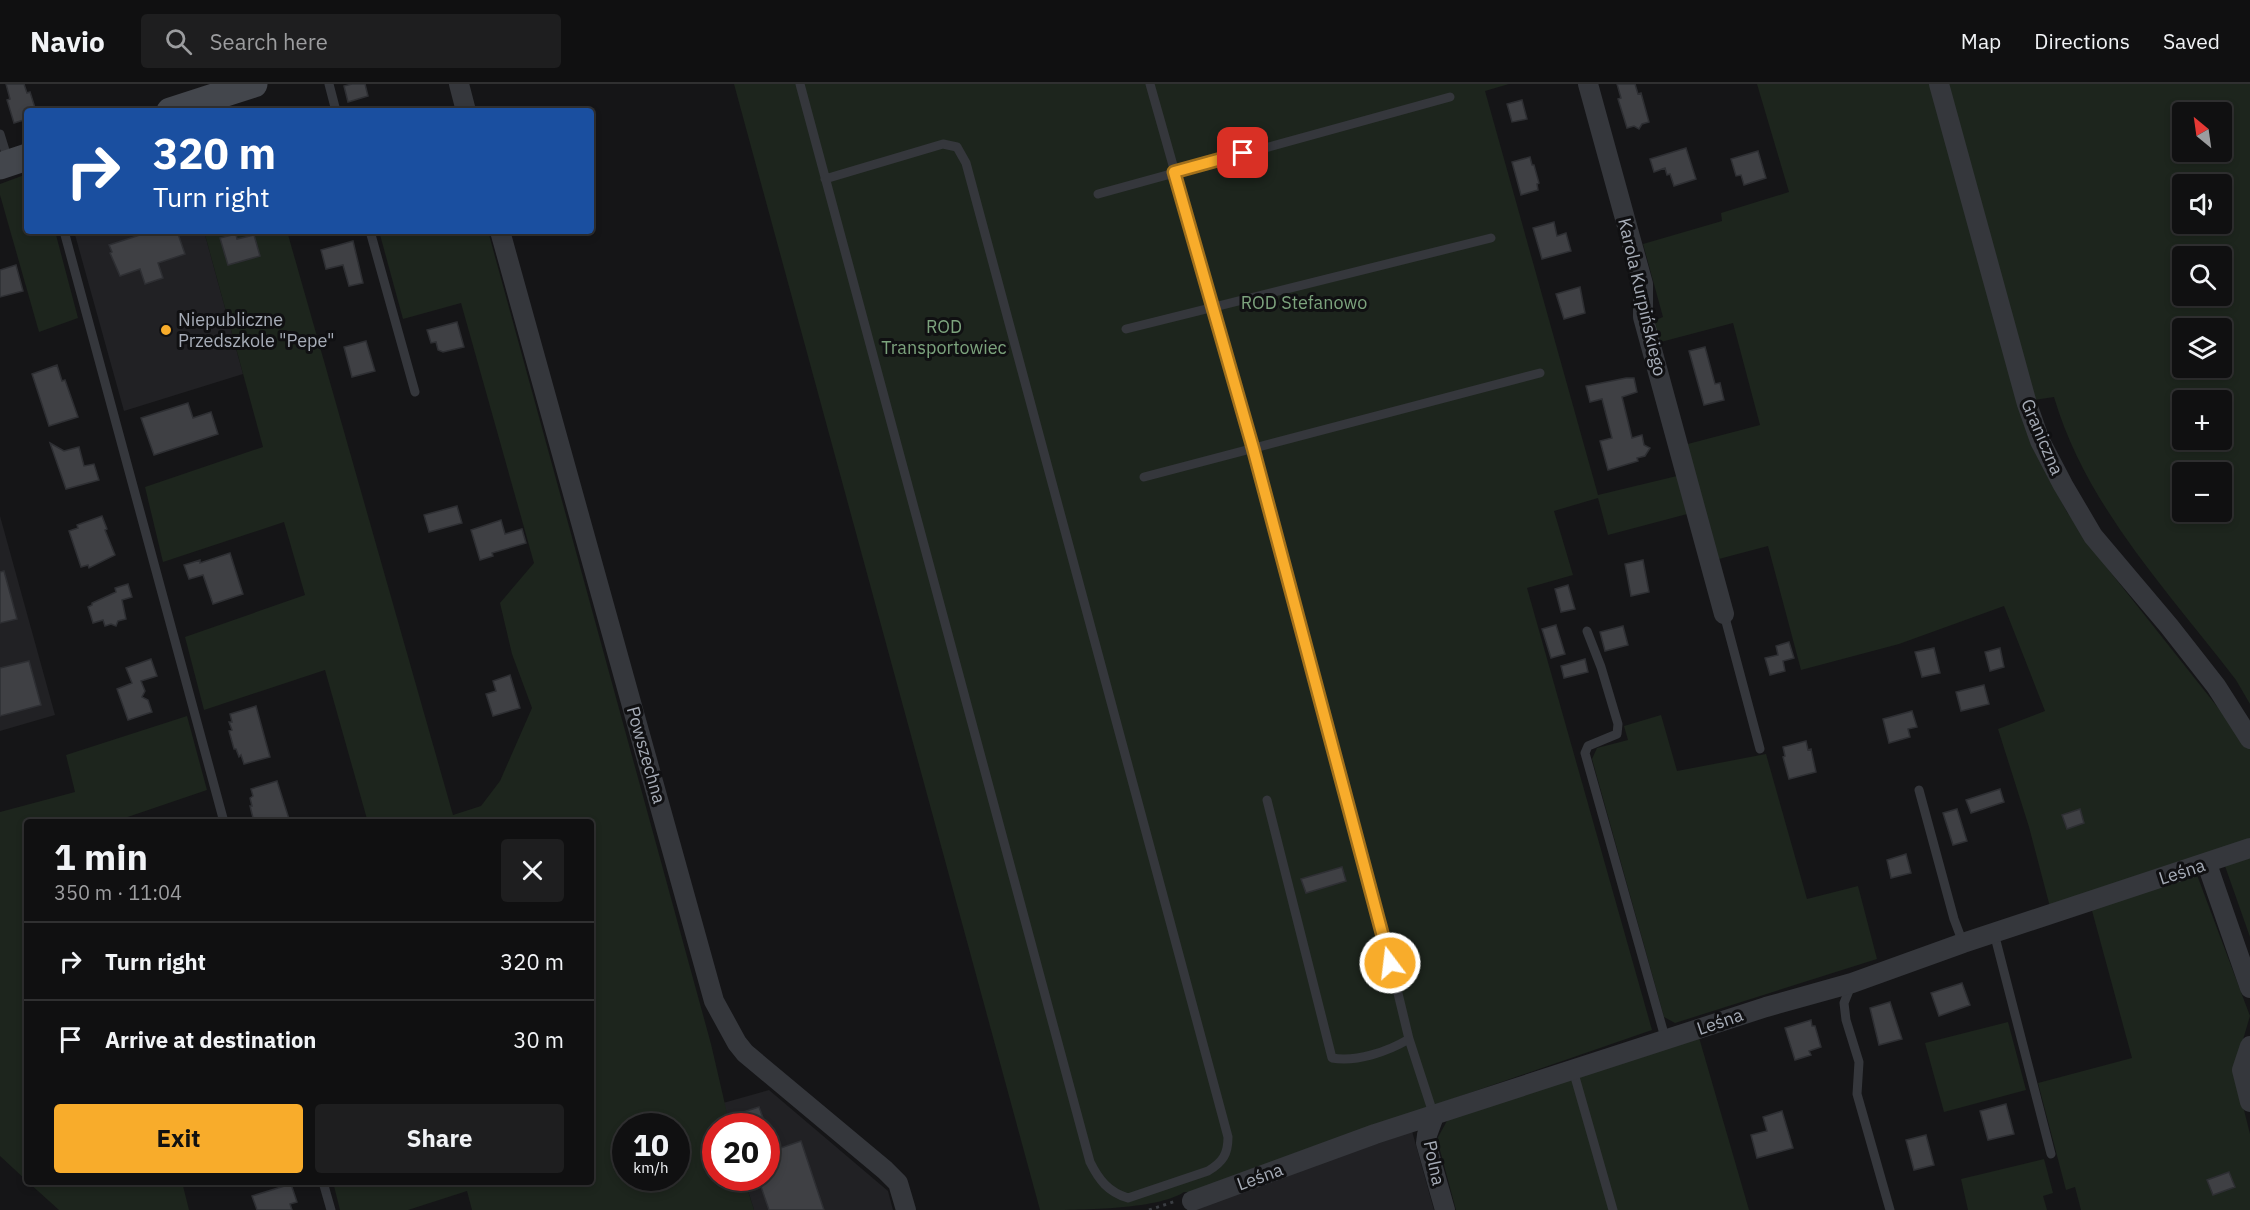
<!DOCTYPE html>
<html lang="en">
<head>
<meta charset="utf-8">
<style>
  :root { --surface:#101011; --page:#1e1e1f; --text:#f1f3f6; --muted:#9c9d9f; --line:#303031; --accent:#f8ac2b }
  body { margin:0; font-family:"IBM Plex Sans",sans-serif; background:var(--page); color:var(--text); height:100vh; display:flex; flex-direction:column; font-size:22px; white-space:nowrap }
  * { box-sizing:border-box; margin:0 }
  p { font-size:20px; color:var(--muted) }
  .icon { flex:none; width:33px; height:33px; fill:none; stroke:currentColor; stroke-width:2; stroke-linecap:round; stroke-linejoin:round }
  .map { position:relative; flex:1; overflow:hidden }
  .side { position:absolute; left:24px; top:735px; width:570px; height:366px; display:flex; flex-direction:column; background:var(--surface); border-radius:6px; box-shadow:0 3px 9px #0003,0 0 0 2px var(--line) }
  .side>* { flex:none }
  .top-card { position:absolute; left:24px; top:24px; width:570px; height:126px; border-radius:6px; box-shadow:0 3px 9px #0003,0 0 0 2px var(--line); background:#1a4fa0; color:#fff; overflow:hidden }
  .needle { width:39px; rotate:331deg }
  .tools { position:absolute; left:2172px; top:18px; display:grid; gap:12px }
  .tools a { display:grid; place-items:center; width:60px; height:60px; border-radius:6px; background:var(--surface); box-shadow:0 3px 9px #0003,0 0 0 2px var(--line); font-size:30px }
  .speed { position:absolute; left:612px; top:1029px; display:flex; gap:12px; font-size:30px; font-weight:700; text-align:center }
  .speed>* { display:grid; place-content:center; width:78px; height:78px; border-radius:50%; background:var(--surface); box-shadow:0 3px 9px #0003,0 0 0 2px var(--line); line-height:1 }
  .speed small { font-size:15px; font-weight:400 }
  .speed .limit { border:9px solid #d22; background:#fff; color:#111 }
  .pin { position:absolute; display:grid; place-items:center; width:51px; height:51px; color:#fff; margin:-26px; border-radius:12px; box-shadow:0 3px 9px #0006 }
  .me { position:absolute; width:66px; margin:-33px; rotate:345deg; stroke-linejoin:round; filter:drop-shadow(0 0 4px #0008) }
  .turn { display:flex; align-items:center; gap:21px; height:126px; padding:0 30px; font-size:27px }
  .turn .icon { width:78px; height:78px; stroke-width:2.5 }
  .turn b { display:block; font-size:42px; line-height:51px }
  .round { display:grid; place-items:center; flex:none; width:63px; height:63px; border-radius:6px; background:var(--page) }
  .head { display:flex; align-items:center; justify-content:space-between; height:102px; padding:0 30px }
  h1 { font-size:36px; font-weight:800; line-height:45px }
  .primary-button { display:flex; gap:12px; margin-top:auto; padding:12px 30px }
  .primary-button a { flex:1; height:69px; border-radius:6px; background:var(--accent); color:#111; font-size:24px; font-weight:800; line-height:69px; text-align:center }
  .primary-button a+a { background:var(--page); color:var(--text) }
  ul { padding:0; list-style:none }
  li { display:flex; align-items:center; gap:18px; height:78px; padding:0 30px; border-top:2px solid var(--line) }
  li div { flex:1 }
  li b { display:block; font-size:22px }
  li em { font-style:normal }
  header { display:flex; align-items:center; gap:36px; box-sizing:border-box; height:84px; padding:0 30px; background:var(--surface); border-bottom:2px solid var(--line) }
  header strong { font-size:28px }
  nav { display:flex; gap:33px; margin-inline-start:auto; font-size:21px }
  .search { width:420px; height:54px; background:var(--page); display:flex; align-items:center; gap:15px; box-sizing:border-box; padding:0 21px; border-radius:6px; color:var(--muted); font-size:22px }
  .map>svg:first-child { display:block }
  .built { fill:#212124 }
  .green { fill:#1d251d; fill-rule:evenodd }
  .building { fill:#3f4044; stroke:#2e2f33; stroke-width:1.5 }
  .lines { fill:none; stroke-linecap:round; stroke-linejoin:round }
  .path { stroke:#3b3e43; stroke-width:3; stroke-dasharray:3 4.5; stroke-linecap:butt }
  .lane { stroke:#35373c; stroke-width:9 }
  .street { stroke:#35373c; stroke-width:20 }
  .secondary { stroke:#43464c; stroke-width:27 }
  .route-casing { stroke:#a1701c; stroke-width:15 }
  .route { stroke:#f8ac2b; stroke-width:10 }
  .poi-dot { fill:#f8ac2b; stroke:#101012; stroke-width:2 }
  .labels { text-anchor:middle; stroke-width:6; stroke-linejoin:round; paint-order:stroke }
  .street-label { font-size:18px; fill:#a6acb7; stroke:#101012 }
  .park-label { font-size:18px; fill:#7ca37d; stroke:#101012 }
  .poi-label { font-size:18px; fill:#a6acb7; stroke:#101012; text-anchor:start }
</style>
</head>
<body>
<header>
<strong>Navio</strong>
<div class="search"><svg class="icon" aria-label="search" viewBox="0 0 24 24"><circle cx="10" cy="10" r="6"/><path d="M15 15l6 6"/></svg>Search here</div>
<nav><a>Map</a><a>Directions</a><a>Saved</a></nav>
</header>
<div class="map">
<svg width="2250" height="1126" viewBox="0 0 2250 1126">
  <rect width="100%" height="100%" fill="#151517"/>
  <path class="built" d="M74,147H204L243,290L124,327Z
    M0,432L55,631L0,647Z
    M769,1006L888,1107L893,1126H754L744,1094H766V1042H730L723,1019Z
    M1412,1047L1434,1126H1186L1311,1080Z"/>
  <path class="green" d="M734,0H1509L1485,7L1598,411L1681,391L1691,429L1608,451L1598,414L1554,427L1573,491L1527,504L1652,946L1307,1065L1197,1109L1184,1108C1157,1126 1077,1126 1040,1126Z
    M1757,0H1933L2051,398L2067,428L2108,485L2250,664V759L2050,823L2029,743L1998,645L2045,627L2004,522L1899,560L1801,586L1768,462L1715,476L1684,361L1760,341L1733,239L1657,259L1651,238L1663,233L1643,160L1722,137L1721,129L1789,108Z
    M1948,0H2250V620L2236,596C2168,507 2086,422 2054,313L2034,316ZM2182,28H2222V68H2182ZM2182,100H2222V140H2182ZM2182,172H2222V212H2182ZM2182,244H2222V284H2182ZM2182,316H2222V356H2182ZM2182,388H2222V428H2182Z
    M27,90V147H55L78,234L39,248L0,111V100Z
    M204,147H287L453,731L481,722L500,697L532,624L512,570L500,519L534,479L461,219L403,235L379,147H488L711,960L730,1042H716V1094H744L754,1126H472L467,1107L408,1126H340L333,1098H591V738H358L367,735L325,586L204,626L185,553L305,511L284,438L163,478L145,403L263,363ZM626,1042H676V1094H626Z
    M1661,631L1677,687L1766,670L1807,815L1858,802L1877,875L1675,939L1664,933L1592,675L1597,664L1628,656L1624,642Z
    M187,632L207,706L113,738H27V1097L0,1072V728L75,708L66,671Z
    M2250,774V853L2225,782Z
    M2197,791L2250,932L2234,986L2250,1050V1126H2081L2075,1103L2066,1106L2038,999L2132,974L2091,823Z
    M2008,938L2026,1006L1944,1028L1925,959Z
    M1698,950L1749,1126H1617L1577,990Z
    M1572,993L1609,1126H1456L1437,1055L1448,1035Z
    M2044,1075L2053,1109L2043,1112L2047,1126H1968L1961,1095Z
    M28,1098H182L189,1126H59Z"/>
  <path class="building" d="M6,0H24L27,9L30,8L36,27H27V35L14,39L7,16L10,15Z
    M352,0H365L368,12L348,18L344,2Z
    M1617,0H1635L1638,10L1641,9L1649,38L1642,40L1639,45L1634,42L1627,44L1618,15L1621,14Z
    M1522,16L1527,35L1512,38L1507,20Z
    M1686,64L1696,95L1674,102L1670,90L1667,91L1665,84L1654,88L1650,75Z
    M1758,67L1766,94L1744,101L1741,91L1736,92L1731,75Z
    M1530,73L1532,81H1534L1539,99L1537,100L1538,106L1521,111L1512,78Z
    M1554,138L1557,152L1566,149L1571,167L1542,175L1533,144Z
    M152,147H177L185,170L158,179L163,194L145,200L140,185L120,192L110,169L112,168L109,161Z
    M236,150L237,155L254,151L260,172L228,181L220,154Z
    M353,157L363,199L349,202L343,181L326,185L321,166Z
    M16,181L23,207L0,213V186Z
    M1580,203L1585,229L1564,235L1556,210Z
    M457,238L464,263L443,268L438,266L436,258L431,259L427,246Z
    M366,257L375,287L352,293L344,263Z
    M1705,263L1715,300L1720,299L1724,316L1704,321L1689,267Z
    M57,281L62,297L65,296L78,333L49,342L32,290Z
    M1626,294H1634L1637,308L1622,313L1632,354L1642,351L1644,361L1650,364L1645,372L1637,374L1638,377L1608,386L1600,357L1612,354L1602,315L1590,318L1586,302Z
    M188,319L193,334L211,328L218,350L154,371L141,334Z
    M50,359L64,367L79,363L84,382L94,380L99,396L66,405Z
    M457,422L462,439L429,448L424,431Z
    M102,432L107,445L105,446L115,471L89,484L88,481L81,483L69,447L78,444L77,441Z
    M501,436L505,450L522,445L526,459L492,469L493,472L480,476L471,446Z
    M230,469L243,510L213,520L203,491L189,495L184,481L200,476V479Z
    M1643,476L1649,508L1631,512L1625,480Z
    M4,487L17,535L0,539V488Z
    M128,500L132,513L122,516L126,535L118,537L116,542L111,540L105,542L103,536L93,539L88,523L92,521V519L116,508L115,504Z
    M1568,501L1575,525L1561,528L1555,505Z
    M1556,541L1565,570L1551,574L1542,545Z
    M1623,542L1628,561L1605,567L1600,548Z
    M1789,558L1794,574L1783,577L1785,587L1770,591L1765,574L1778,571L1776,562Z
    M1934,564L1940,589L1922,593L1915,568Z
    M2000,564L2004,583L1990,587L1985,568Z
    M151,575L157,592L141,597L145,607L142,613L148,616L152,628L128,636L117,605L132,599L126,584Z
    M1585,575L1588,588L1564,594L1561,582Z
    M29,577L41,621L0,632V584Z
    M510,591L520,624L493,632L486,610L496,607L493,597Z
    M1984,601L1989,620L1961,627L1956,608Z
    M256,622L270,673L244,680L241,671L239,673L236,665H234L229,647L232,646L229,638H232L230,630Z
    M1912,627L1917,643L1908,645L1910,653L1889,659L1883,635Z
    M1806,657L1808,666L1811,665L1816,688L1789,695L1783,673L1785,672L1783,663Z
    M277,697L290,738H254L250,722H252L250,714L253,712L251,705Z
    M2000,705L2004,718L1971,729L1966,716Z
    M1957,725L1967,757L1953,761L1943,729Z
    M2080,725L2084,739L2067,745L2062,731Z
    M1906,770L1911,789L1891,794L1887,776Z
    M1342,783L1346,797L1306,809L1301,795Z
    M1962,899L1970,921L1939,932L1931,909Z
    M1890,918L1902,955L1879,961L1870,924Z
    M1811,936L1812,942H1815L1821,963L1809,967L1811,971L1795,976L1785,944Z
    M2006,1020L2014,1050L1988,1056L1980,1027Z
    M759,1023L766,1042H741L737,1030Z
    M1782,1027L1793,1064L1757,1074L1751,1051L1767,1047L1763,1033Z
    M1926,1051L1934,1081L1914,1086L1906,1056Z
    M801,1057L824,1126H769L758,1094H766V1069Z
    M2229,1088L2235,1103L2213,1111L2207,1096Z
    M291,1100L297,1118L290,1120L292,1126H257L252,1112Z"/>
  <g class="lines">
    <path class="path" d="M1149,1126L1176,1117"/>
    <path class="lane" d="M329,0L336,27
      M800,0L1090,1078C1099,1096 1108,1108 1128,1114L1208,1087C1223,1078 1228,1070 1228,1053L966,79L957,63L943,60L825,95
      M1150,0L1253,364L1396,901L1409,955C1387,968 1357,978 1332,974L1267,716
      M0,50L8,76
      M1098,110L1450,13
      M64,147L224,738
      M370,147L415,308
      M1126,245L1491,154
      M1144,393L1540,289
      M1724,530L1760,665
      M1587,547L1601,583L1618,640L1617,650L1588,662L1585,669L1666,957
      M1919,706L1954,835L1963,859
      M1994,849L2051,1070
      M1852,899L1844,919L1846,936L1859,978L1857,1010L1890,1126
      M1409,955L1434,1032
      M1573,986L1613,1126
      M323,1098L331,1126"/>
    <path class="street" d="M459,0L466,27
      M1588,0L1643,200V233L1724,530
      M1939,0L2027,320L2040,357L2063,401L2093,452L2169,542L2216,602L2250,655
      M500,147L714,917L737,959L745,969L885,1086L898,1099L906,1126
      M2207,780L2250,904
      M2250,962L2242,986L2250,1018
      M1434,1032L1427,1051L1426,1059L1445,1126
      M1192,1117L1375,1050L1766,923L1852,899L1963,859L2250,764"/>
    <path class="secondary" d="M170,27L254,0
      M0,82L27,73"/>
  </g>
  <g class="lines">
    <g class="route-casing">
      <path id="route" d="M1243,69L1174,88L1253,364L1390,879"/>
    </g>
    <use href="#route" class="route"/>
  </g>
  <circle class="poi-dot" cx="166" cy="246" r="6"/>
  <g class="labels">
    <g class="street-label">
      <text transform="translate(1642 213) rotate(77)" y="6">Karola Kurpińskiego</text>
      <text transform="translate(2042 353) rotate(67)" y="6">Graniczna</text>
      <text transform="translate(646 671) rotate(74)" y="6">Powszechna</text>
      <text transform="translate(2182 788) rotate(-18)" y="6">Leśna</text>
      <text transform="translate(1720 938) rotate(-19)" y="6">Leśna</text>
      <text transform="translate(1434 1079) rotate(78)" y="6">Polna</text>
      <text transform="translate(1260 1093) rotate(-20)" y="6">Leśna</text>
    </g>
    <g class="park-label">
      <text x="1304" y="225">ROD Stefanowo</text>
      <text x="944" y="249">ROD<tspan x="944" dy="21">Transportowiec</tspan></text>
    </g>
    <g class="poi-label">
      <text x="178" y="242">Niepubliczne<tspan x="178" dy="21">Przedszkole "Pepe"</tspan></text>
    </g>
  </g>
</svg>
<div class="tools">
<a><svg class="needle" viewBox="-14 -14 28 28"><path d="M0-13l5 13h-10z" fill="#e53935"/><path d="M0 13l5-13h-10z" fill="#9c9d9f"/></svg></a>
<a><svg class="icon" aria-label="sound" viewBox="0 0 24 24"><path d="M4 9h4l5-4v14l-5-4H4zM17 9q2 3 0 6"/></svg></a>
<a><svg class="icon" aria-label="search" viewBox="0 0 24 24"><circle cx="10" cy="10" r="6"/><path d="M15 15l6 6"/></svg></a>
<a><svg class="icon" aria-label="layers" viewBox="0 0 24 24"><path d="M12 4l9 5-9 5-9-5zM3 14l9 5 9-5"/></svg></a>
<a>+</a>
<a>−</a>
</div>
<div class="speed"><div>10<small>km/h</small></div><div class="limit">20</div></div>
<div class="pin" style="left:1243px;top:69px;background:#d93025"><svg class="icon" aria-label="arrive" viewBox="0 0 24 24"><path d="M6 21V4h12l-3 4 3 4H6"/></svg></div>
<svg class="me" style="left:1390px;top:879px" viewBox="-20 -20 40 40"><circle r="17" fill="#f8ac2b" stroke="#fff" stroke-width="3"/><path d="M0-11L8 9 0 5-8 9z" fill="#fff"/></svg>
<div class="top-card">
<div class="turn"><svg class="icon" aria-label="right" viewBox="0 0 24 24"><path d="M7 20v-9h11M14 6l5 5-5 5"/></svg><div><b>320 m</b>Turn right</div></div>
</div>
<section class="side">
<div class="head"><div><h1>1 min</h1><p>350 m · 11:04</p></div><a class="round"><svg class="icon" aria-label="close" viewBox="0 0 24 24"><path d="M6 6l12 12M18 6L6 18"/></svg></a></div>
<ul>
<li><svg class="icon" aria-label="right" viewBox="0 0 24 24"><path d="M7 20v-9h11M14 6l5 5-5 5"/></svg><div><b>Turn right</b></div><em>320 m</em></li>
<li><svg class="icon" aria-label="arrive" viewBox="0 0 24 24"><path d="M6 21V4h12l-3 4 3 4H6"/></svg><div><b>Arrive at destination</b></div><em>30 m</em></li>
</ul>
<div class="primary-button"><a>Exit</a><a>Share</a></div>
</section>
</div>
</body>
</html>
